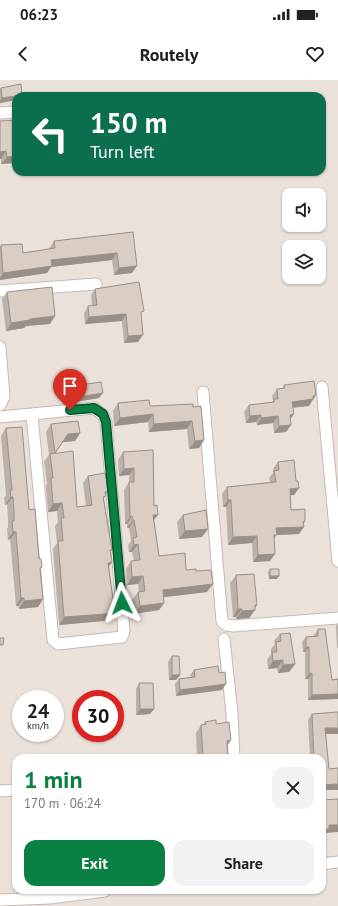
<!DOCTYPE html>
<html lang="en">
<head>
<meta charset="utf-8">
<style>
  :root { --surface:#fff; --page:#f2f2f2; --text:#202124; --muted:#757577; --accent:#0b8043 }
  body { margin:0; font-family:"PT Sans",sans-serif; background:var(--page); color:var(--text); height:100vh; display:flex; flex-direction:column; font-size:15px; white-space:nowrap }
  * { box-sizing:border-box; margin:0 }
  p { font-size:13px; color:var(--muted) }
  .icon { flex:none; width:22px; height:22px; fill:none; stroke:currentColor; stroke-width:2; stroke-linecap:round; stroke-linejoin:round }
  .map { position:relative; flex:1; overflow:hidden }
  .side { position:absolute; left:12px; top:674px; width:314px; height:140px; display:flex; flex-direction:column; background:var(--surface); border-radius:12px; box-shadow:0 1px 3px #0004 }
  .side>* { flex:none }
  .top-card { position:absolute; left:12px; top:12px; width:314px; height:84px; border-radius:12px; box-shadow:0 1px 3px #0004; background:#0b6e4f; color:#fff; overflow:hidden }
  .buttons { position:absolute; left:282px; top:108px; display:grid; gap:8px }
  .buttons a { display:grid; place-items:center; width:44px; height:44px; border-radius:8px; background:var(--surface); box-shadow:0 1px 3px #0004; font-size:20px }
  .speed { position:absolute; left:12px; top:610px; display:flex; gap:8px; font-size:20px; font-weight:700; text-align:center }
  .speed>* { display:grid; place-content:center; width:52px; height:52px; border-radius:50%; background:var(--surface); box-shadow:0 1px 3px #0004; line-height:1 }
  .speed small { font-size:10px; font-weight:400 }
  .speed .limit { border:6px solid #d22; background:#fff; color:#111 }
  .pin { position:absolute; display:grid; place-items:center; width:34px; height:34px; color:#fff; margin:-41px -17px; border-radius:50% 50% 50% 0; rotate:-45deg; box-shadow:0 0 4px #0007 }
  .pin .icon { rotate:45deg }
  .me { position:absolute; width:44px; margin:-22px; rotate:357deg; stroke-linejoin:round; filter:drop-shadow(0 0 3px #0008) }
  .turn { display:flex; align-items:center; gap:14px; height:84px; padding:0 12px; font-size:18px }
  .turn .icon { width:52px; height:52px; stroke-width:2.5 }
  .turn b { display:block; font-size:28px; line-height:34px }
  .round { display:grid; place-items:center; flex:none; width:42px; height:42px; border-radius:12px; background:var(--page) }
  .headline { display:flex; align-items:center; justify-content:space-between; height:68px; padding:0 12px }
  h1 { font-size:24px; font-weight:700; line-height:30px; color:var(--accent) }
  .button { display:flex; gap:8px; margin-top:auto; padding:8px 12px }
  .button a { flex:1; height:46px; border-radius:12px; background:var(--accent); color:#fff; font-size:16px; font-weight:700; line-height:46px; text-align:center }
  .button a+a { background:var(--page); color:var(--text) }
  .status { display:flex; justify-content:space-between; align-items:center; height:28px; padding:0 20px; background:var(--surface); direction:ltr }
  .status svg { height:11px; fill:currentColor }
  header { display:flex; justify-content:space-between; align-items:center; height:52px; padding:0 12px; background:var(--surface); font-size:18px; font-weight:700 }
  .map>svg:first-child { display:block }
  .residential { fill:#eae2da; fill-rule:evenodd }
  .lines { fill:none; stroke-linecap:round; stroke-linejoin:round }
  .minor-casing { stroke:#c4bab1; stroke-width:13 }
  .minor { stroke:#fff; stroke-width:11 }
  .wall { fill:#bbb1a9 }
  .shaded-wall { fill:#999089 }
  .building { fill:#dacec4; stroke:#999089 }
  .route-casing { stroke:#07532c; stroke-width:10 }
  .route { stroke:#0b8043; stroke-width:7 }
</style>
</head>
<body>
<div class="status"><b>06:23</b><svg viewBox="0 0 49 12"><path d="M0 12V9h3v3zM5 12V6h3v6zM10 12V3h3v9zM15 12V0h3v12zM26 1h20v11H26zM47 4h2v5h-2z"/></svg></div>
<header><svg class="icon" aria-label="back" viewBox="0 0 24 24"><path d="M15 5l-7 7 7 7"/></svg>Routely<svg class="icon" aria-label="heart" viewBox="0 0 24 24"><path d="M12 20l-8-8c-3-5 5-10 8-4 3-6 11-1 8 4z"/></svg></header>
<div class="map">
<svg width="338" height="826" viewBox="0 0 338 826">
  <rect width="100%" height="100%" fill="#f6f1eb"/>
  <path class="residential" d="M0,0H338V826H0ZM16,16H322V92H16ZM289,115H319V145H289ZM289,167H319V197H289ZM21,619H55V653H21ZM81,619H115V653H81ZM16,678H322V810H16Z"/>
  <g class="lines">
    <g class="minor-casing">
      <path id="minor" d="M0,33L16,32
        M0,211L96,204
        M0,267L4,317L0,325
        M322,307L338,481
        M203,312L222,541L226,545L233,546L338,538
        M0,337L94,328L103,335L106,342L124,551L122,557L58,564L53,560L32,335
        M224,559L232,633L234,678
        M0,711L16,710
        M322,784L338,782
        M0,820L50,818L105,811"/>
    </g>
    <use href="#minor" class="minor"/>
  </g>
  <path class="wall" d="M1,8L22,15L21,16H16V20L0,23V9Z
    M0,41L16,83L1,84V79H0Z
    M133,152L132,193L114,195L112,180L51,187L47,193L0,200V167L1,165L23,173L49,169L54,161Z
    M95,209L141,236L138,262L124,263L122,241L85,244L84,233L88,226H92L91,215Z
    M7,212L50,244L26,246L24,248L6,251L2,219Z
    M80,305L99,318L63,324L62,315L65,310L78,307Z
    M284,305L313,319L309,326L293,328L294,334L290,339L291,345L286,352L274,353L273,343L257,345L256,342L246,343L244,332L249,325L272,322L273,321L272,316L277,309H282Z
    M118,323L150,326L193,327L204,360L199,368L189,369L187,349L149,352L148,342L114,346L113,331Z
    M51,344L80,353L75,361L63,362L55,373L77,427L86,426L83,403L88,396L108,411L106,414L104,419L112,470L110,472L112,482L109,487L113,519L119,533L114,540L59,545L53,469L57,463L55,446L58,442L57,431L48,432L46,406L47,403L44,381L49,375L46,352Z
    M6,348L29,430L39,479L41,489L43,519L38,527L19,529L18,526H16L10,459L8,460L7,449L8,447V439L7,424L5,425L4,418L6,415L1,356Z
    M153,370L154,426L158,435L154,440L159,476L186,490L196,491L207,512L164,517V523L159,530L134,534L132,520L138,512H139L138,504L127,505L126,489L131,481H134L132,472H129L128,465L131,461L129,448H127V444H125L124,410L129,402V395L119,396L118,380L123,372Z
    M278,382L296,401L299,408L294,415H290L291,430L304,444L299,454L276,455L274,458L270,481L253,482L252,463L228,465L226,427H223L222,414L227,407L270,402L269,398L273,393V389Z
    M183,435L202,457L179,459L177,442Z
    M270,489L277,499H269L268,492Z
    M236,495L257,525L255,528V530L249,538L236,539V537H233L230,503Z
    M338,543V568H337L336,546Z
    M318,549L332,600L338,599V619L308,620V599H305V572H303L302,562L306,557L314,556V555Z
    M280,554L295,584L289,592L278,593L277,588L268,589L267,580L271,574V569L275,564L274,561Z
    M172,576L180,595L176,600H169L168,582Z
    M194,590L219,593L222,610L176,616L175,604L179,599L191,597L190,595Z
    M139,603L150,634L136,635V609Z
    M338,632V654H326L329,689L338,688V710H322V678H310L308,640L312,634Z
    M205,642L216,644L228,665V678H197L196,653L201,645H203Z"/>
  <path class="shaded-wall" d="M22,15L21,16H16V20L0,23V21L2,18Z
    M6,71L1,79H0V72Z
    M16,76V83L1,84L7,77Z
    M117,173L112,180L51,187L47,193L0,200V198L3,193L51,180Z
    M137,186L132,193L114,195L119,188Z
    M126,234L122,241L85,244L89,237Z
    M55,236L50,244L26,246L24,248L6,251L11,243L30,239Z
    M143,255L138,262L124,263L128,256Z
    M103,313L99,318L63,324L67,319Z
    M316,315L309,326L287,328L292,322Z
    M153,334L148,342L114,346L120,338Z
    M294,334L289,341L290,335Z
    M261,335L256,342L246,343L250,336Z
    M278,336L273,343L257,345L261,338Z
    M192,341L187,349L149,352L154,344Z
    M291,345L286,352L274,353L279,346Z
    M80,353L75,361L63,362L50,381L68,354Z
    M204,360L199,368L189,369L195,361Z
    M134,388L129,395L119,396L124,389Z
    M299,408L294,415L285,416L290,409Z
    M11,417H13L7,424L5,425Z
    M228,420H231L226,427H223Z
    M62,423L57,431L48,432L53,424Z
    M153,435H158L152,442Z
    M132,436L127,444H125L130,437Z
    M133,440H134L129,448H127Z
    M305,441L302,447H304L299,454L276,455L272,462L276,448Z
    M208,449L202,457L179,459L185,451Z
    M13,452H16L10,459L8,460Z
    M257,456L252,463L228,465L233,457Z
    M138,464L132,472H129L134,465Z
    M275,474L270,481L253,482L258,475Z
    M112,482L106,490L108,483Z
    M143,496L138,504L127,505L132,497Z
    M270,496H279L277,499H269Z
    M213,504L207,512L157,518L163,510Z
    M21,518H24L18,526H16Z
    M43,519L38,527L19,529L24,521Z
    M164,523L159,530L134,534L140,526Z
    M255,525H257L253,530H255L249,538L236,539L242,531Z
    M238,529H242L236,537H233Z
    M119,533L114,540L59,545L64,537Z
    M306,567H309L305,572H303Z
    M283,580L277,588L268,589L273,581Z
    M295,584L289,592L278,593L283,585Z
    M312,593L308,599H305L309,594Z
    M172,595H180L176,600H169Z
    M226,604L222,610L176,616L180,610Z
    M338,614V619L308,620L312,615Z
    M140,629H154L150,634L136,635Z
    M325,648H338V654H321Z
    M231,660L226,668L227,661Z
    M338,704V710H322V705Z
    M329,745H338V752L326,753L324,757H322V749Z"/>
  <path class="building" d="M21,4L22,15L2,18L1,8Z
    M16,40V76L7,77L6,71L0,72V41Z
    M133,152L137,186L119,188L117,173L51,180L52,186L3,193L1,165L22,164L23,173L55,168L54,161Z
    M139,202L144,231L141,232L143,255L128,256L126,234L89,237L88,226L97,225L95,209Z
    M52,207L55,236L30,239V240L11,243L7,212Z
    M314,301L316,315L313,316V319L292,322L294,334L290,335L291,345L279,346L278,336L261,338V335L250,336L249,325L274,322V319H278L277,309L285,308L284,305Z
    M101,302L103,313L67,319L65,310L80,307V305Z
    M149,320L150,326L193,324V327L201,326L204,360L195,361L192,341L154,344L153,334L120,338L118,323Z
    M78,341L80,353L68,354L55,373L51,344Z
    M22,347L29,430L35,429L39,479H41L42,487L40,488L43,519L24,521V518H21L16,452H13L12,441H14V432L13,417H11L10,410H12L6,348Z
    M153,370L154,426L157,425L158,435H153L159,476L185,473L186,490L196,489V491L211,490L213,504L163,510L164,523L140,526L138,512L145,511L143,496L132,497L131,481L140,480L138,464L134,465L133,458L137,457L134,440H133L132,436L130,437L129,402H134V388L124,389L123,372Z
    M73,371L77,427L92,425L88,396L105,393L108,411L105,412L106,416L103,417L112,470H110L112,482L108,483L113,519L118,518L119,533L64,537L58,461H63L61,438H64L62,423L53,424L51,398H53L50,374Z
    M294,380L296,401H298L299,408L290,409L291,430L305,429V441L303,442L304,447L276,448L277,455H274L275,474L258,475L257,456L233,457L231,420H228L227,407L276,402L274,391L279,390L278,382Z
    M206,430L208,449L185,451L183,435Z
    M270,489H279V496H270Z
    M254,494L257,525H255V530L242,531V529H238L236,495Z
    M318,549H325L332,600L338,599V614L312,615V593L309,594V567H306V557L318,556Z
    M290,553L295,584L283,585V580L273,581L272,572H277L276,562L281,561L280,554Z
    M0,558H4L3,565H0Z
    M172,576H179L180,595H172Z
    M218,586L219,593L225,592L226,604L180,610L179,599L195,597L194,590Z
    M139,603H153L154,629H140Z
    M338,632V648H325L329,689L338,688V704L322,705V678H314L312,634Z
    M216,640V644L229,642L231,660L227,661L228,678H203L201,645L206,644L205,642Z
    M338,719V745H329V749L322,750V720Z"/>
  <g class="lines">
    <g class="route-casing">
      <path id="route" d="M70,330L94,328L103,334L106,342L122,523"/>
    </g>
    <use href="#route" class="route"/>
  </g>
</svg>
<div class="buttons">
<a><svg class="icon" aria-label="sound" viewBox="0 0 24 24"><path d="M4 9h4l5-4v14l-5-4H4zM17 9q2 3 0 6"/></svg></a>
<a><svg class="icon" aria-label="layers" viewBox="0 0 24 24"><path d="M12 4l9 5-9 5-9-5zM3 14l9 5 9-5"/></svg></a>
</div>
<div class="speed"><div>24<small>km/h</small></div><div class="limit">30</div></div>
<div class="pin" style="left:70px;top:330px;background:#d93025"><svg class="icon" aria-label="arrive" viewBox="0 0 24 24"><path d="M6 21V4h12l-3 4 3 4H6"/></svg></div>
<svg class="me" style="left:122px;top:523px" viewBox="-20 -20 40 40"><path d="M0-17L14 15 0 8-14 15z" fill="#0b8043" stroke="#fff" stroke-width="4"/></svg>
<div class="top-card">
<div class="turn"><svg class="icon" aria-label="left" viewBox="0 0 24 24"><path d="M17 20v-9H6M10 6l-5 5 5 5"/></svg><div><b>150 m</b>Turn left</div></div>
</div>
<section class="side">
<div class="headline"><div><h1>1 min</h1><p>170 m · 06:24</p></div><a class="round"><svg class="icon" aria-label="close" viewBox="0 0 24 24"><path d="M6 6l12 12M18 6L6 18"/></svg></a></div>
<div class="button"><a>Exit</a><a>Share</a></div>
</section>
</div>
</body>
</html>
